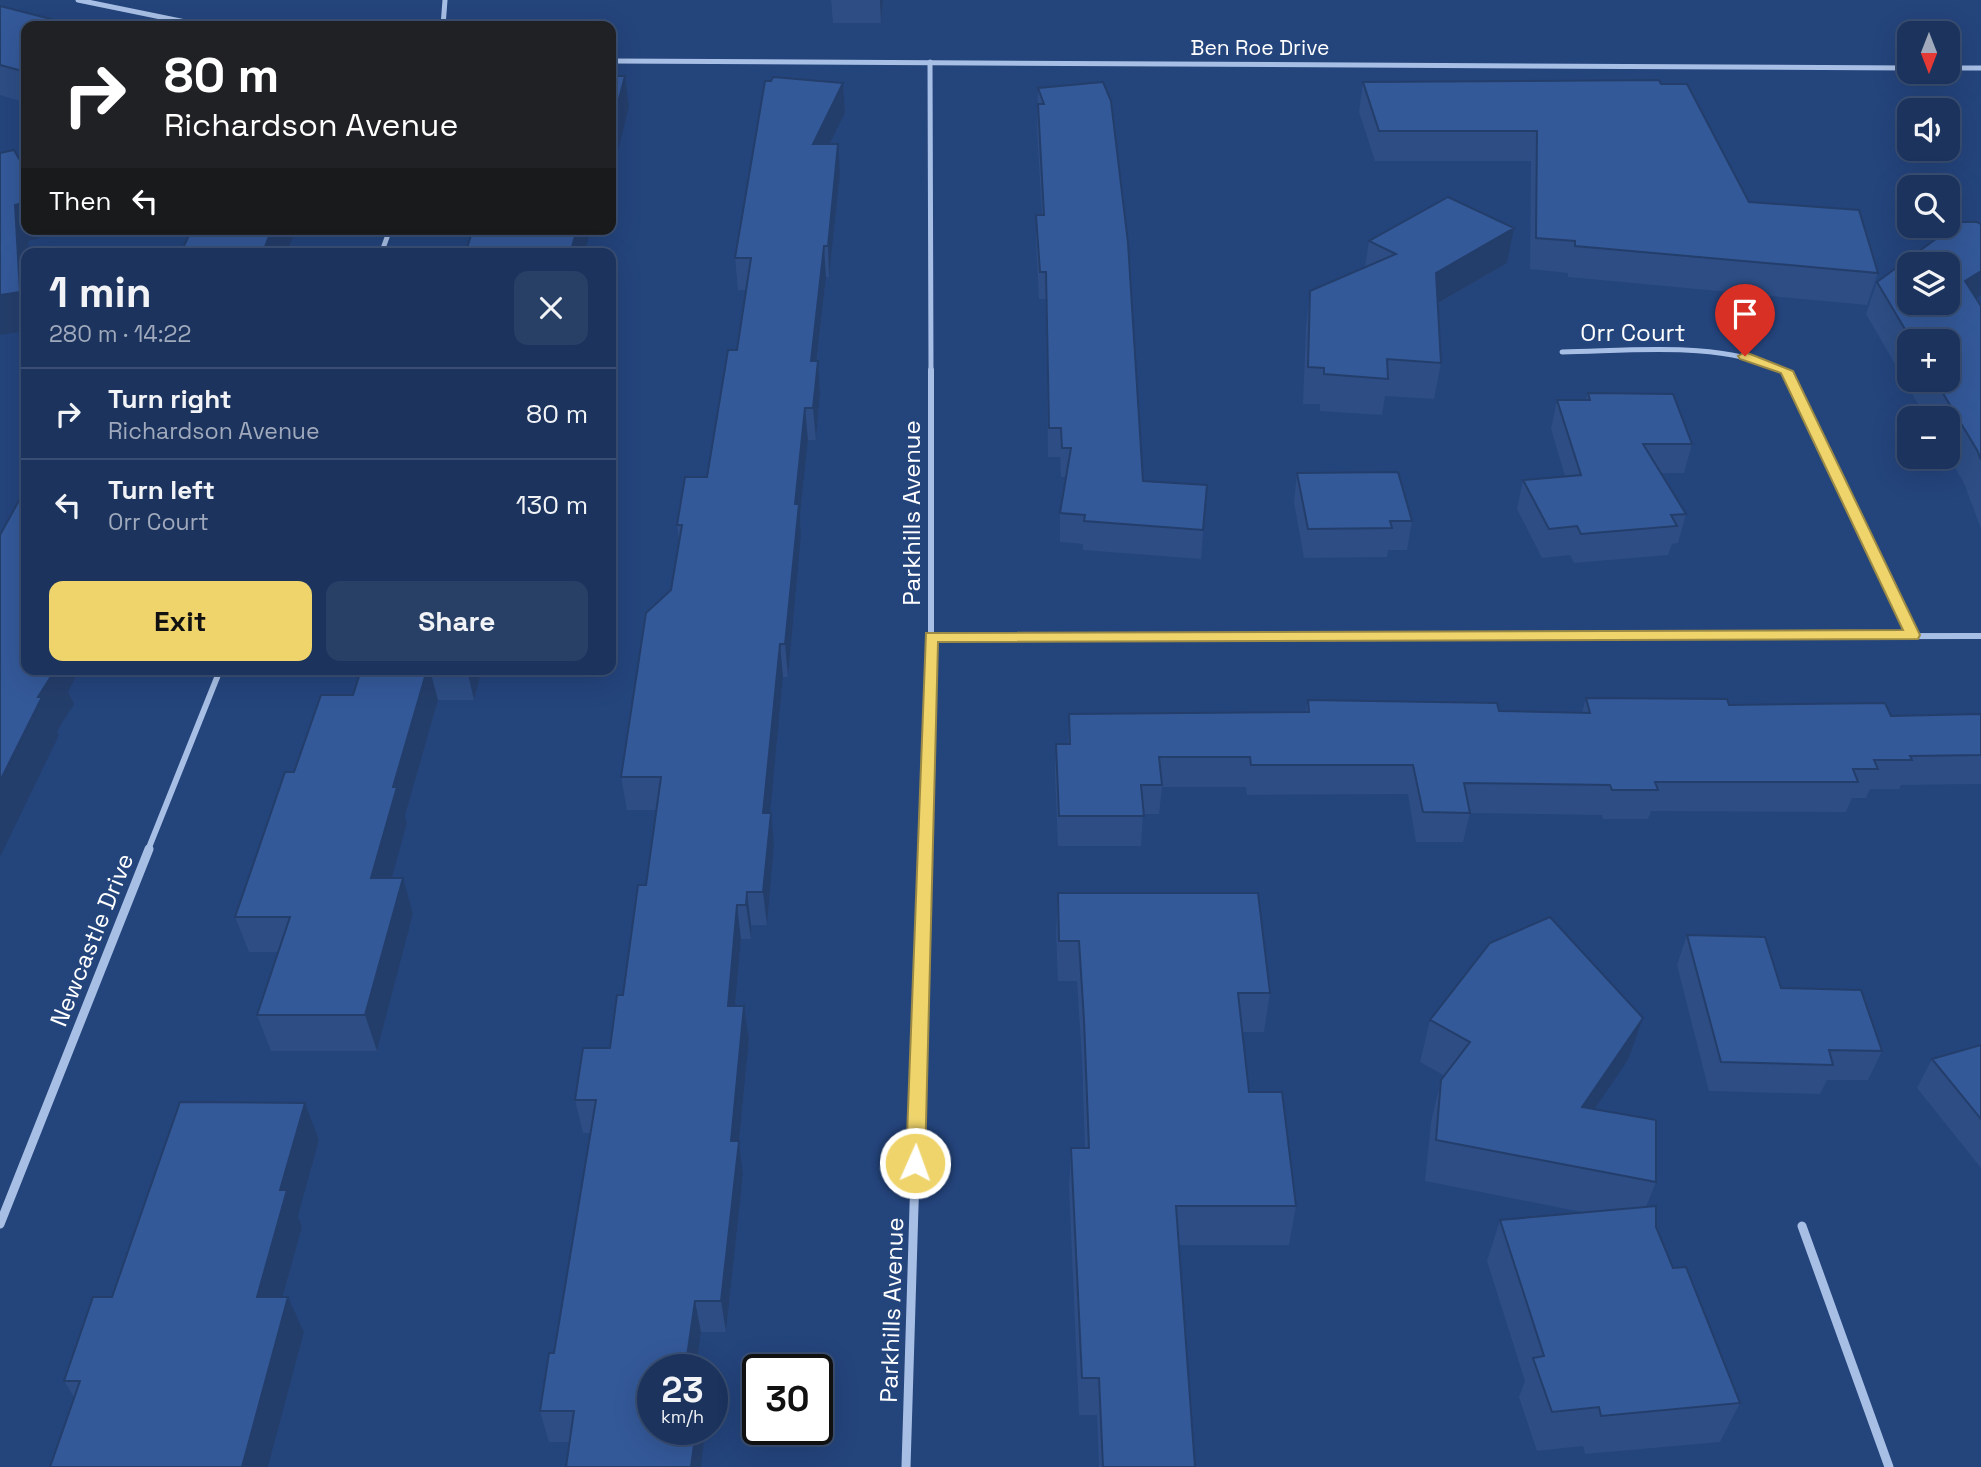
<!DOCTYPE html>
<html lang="en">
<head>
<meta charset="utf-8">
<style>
  :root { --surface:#1b335d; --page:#283f66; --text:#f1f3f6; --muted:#a0aabc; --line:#394e72; --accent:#efd46c }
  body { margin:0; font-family:"Space Grotesk",sans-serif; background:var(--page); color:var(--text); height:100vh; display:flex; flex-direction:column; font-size:26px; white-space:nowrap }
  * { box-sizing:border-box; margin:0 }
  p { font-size:23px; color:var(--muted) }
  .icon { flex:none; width:38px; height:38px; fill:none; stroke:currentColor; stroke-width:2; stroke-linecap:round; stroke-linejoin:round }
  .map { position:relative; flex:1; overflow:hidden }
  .sheet { position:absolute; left:21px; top:248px; width:595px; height:427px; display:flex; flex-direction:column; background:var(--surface); border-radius:14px; box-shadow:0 7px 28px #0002,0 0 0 2px var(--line) }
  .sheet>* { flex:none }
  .hud { position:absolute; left:21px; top:21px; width:595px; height:214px; border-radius:14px; box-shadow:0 7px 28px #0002,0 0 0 2px var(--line); background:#202124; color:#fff; overflow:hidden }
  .needle { width:46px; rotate:180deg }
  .buttons { position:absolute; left:1897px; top:21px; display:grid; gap:14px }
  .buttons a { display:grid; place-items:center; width:63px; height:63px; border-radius:14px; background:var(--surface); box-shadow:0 7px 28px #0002,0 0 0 2px var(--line); font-size:35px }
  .speed { position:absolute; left:637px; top:1354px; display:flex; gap:14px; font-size:35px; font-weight:700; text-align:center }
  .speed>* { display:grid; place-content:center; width:91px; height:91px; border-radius:50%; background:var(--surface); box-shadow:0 7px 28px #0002,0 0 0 2px var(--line); line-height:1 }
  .speed small { font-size:18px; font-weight:400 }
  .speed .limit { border:4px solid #111; border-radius:10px; background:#fff; color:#111 }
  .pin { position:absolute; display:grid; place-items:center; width:60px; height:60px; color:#fff; margin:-72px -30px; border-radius:50% 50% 50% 0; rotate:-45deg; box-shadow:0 0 7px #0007 }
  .pin .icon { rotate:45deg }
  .me { position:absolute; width:77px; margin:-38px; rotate:2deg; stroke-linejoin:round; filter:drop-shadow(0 0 5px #0008) }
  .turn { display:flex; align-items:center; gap:24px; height:147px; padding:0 28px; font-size:32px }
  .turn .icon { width:91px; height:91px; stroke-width:2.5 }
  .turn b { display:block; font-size:49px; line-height:60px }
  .then { display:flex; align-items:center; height:66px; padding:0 28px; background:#0003; gap:14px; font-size:26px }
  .round { display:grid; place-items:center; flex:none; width:74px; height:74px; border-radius:14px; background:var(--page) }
  .head { display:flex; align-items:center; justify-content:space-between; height:119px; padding:0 28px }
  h1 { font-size:42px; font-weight:700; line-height:52px }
  .action { display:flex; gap:14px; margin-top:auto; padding:14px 28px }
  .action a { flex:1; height:80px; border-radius:14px; background:var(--accent); color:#111; font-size:28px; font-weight:700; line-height:80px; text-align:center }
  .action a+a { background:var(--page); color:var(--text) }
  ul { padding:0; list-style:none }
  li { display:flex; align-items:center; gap:21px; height:91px; padding:0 28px; border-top:2px solid var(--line) }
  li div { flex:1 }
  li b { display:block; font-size:26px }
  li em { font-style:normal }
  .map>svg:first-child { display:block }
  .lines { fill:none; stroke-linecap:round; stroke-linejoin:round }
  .street-far2 { stroke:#a8bfe5; stroke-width:5 }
  .street-far1 { stroke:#a8bfe5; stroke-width:6 }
  .street { stroke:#a8bfe5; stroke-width:9 }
  .wall { fill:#2d4d84; fill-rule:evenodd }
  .shaded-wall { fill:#243e6b }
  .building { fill:#345999; stroke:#243e6b; stroke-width:2; fill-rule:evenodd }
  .route { fill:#efd46c; stroke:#9b8a46; stroke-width:2 }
  .labels { text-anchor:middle; stroke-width:7; stroke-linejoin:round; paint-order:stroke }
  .far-street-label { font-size:21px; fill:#fff; stroke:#24447c }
  .street-label { font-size:24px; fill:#fff; stroke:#24447c }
</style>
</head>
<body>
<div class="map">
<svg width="1981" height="1467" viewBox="0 0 1981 1467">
  <rect width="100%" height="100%" fill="#24447c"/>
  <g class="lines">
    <path class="street-far2" d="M78,0L205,26
      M443,26L445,0
      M611,61L1909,68
      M930,62L931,372
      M1948,68H1981
      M381,254L390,229
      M1562,352C1632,351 1722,340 1786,372"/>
    <path class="street-far1" d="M1783,370L1786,371L1913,635
      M931,637L1981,636
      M148,850L220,670
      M925,850L931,637V370"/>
    <path class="street" d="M0,1224L149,849
      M1802,1226L1889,1467
      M906,1467L925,849"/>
  </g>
  <path class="wall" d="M831,0H883L881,23H833Z
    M0,6L26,26V103L0,95Z
    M1659,80L1749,202L1878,273L1867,305L1568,277V273L1530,269L1531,161H1375L1359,112L1363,82Z
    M1103,82L1143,481L1207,485L1201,559L1083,550V544L1060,542V513L1066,477H1061L1060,457H1048L1046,299H1039L1036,243V215H1042L1037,131L1038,88Z
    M843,83L845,113L830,144L840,174L829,277H826L817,361H818L820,393L816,440H808L800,516L801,536L788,677H783L770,813L774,846L767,925H751V939H741L735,1006H744L749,1039L739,1142L743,1174L726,1332H701L696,1370H653L705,1432L701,1467H566L570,1442H549L540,1411L554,1353L591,1133H583L575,1100L610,1048L623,995L646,885L657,810H627L621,777L671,590L679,540L677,525L707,477L737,350L746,290H738L735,258Z
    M1369,241L1507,263L1438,304L1441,363L1434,399L1385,396L1382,415L1320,411V404H1303L1306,327L1310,291L1365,267Z
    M1877,282L1976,298L1981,306V529L1964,483L1948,456V418H1926L1866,314ZM1909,341H1948V380H1909Z
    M1588,393L1692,444L1684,473H1661L1686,514L1678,543L1672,544L1668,555L1574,563L1570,555L1542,558L1517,509L1523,480L1565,476L1551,429L1557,400H1586Z
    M1297,473L1412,521L1407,550H1388L1387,557L1304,558L1294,502Z
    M361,670H482L474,700H438L405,816L407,823L392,878L413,914L377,1051H271L257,1015L278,952H249L235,917L294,772L353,695Z
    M1586,698L1729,705L1891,716L1981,714V784L1901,785L1899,789H1870L1866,798H1852L1846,812L1651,811L1648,819H1603L1602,815L1470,813L1463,842H1416L1408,794L1247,795L1246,787H1162L1159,814H1143L1141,846H1058L1055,774L1056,744H1068L1069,714L1306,712L1308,700L1499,711L1582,713Z
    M1058,893L1270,993L1264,1032H1242L1249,1092L1296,1206L1289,1245H1179L1195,1467H1099L1097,1415H1079L1069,1187L1071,1148H1085L1082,1060L1077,981H1058L1056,933Z
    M1687,935L1781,988L1882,1051L1868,1080H1827L1820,1094L1709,1091L1677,965Z
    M1643,1018L1628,1060L1594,1109L1656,1182L1646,1207L1656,1227L1673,1268L1740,1403L1720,1442L1585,1454L1583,1446L1537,1451L1519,1397L1525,1381L1487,1261L1500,1220L1587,1213L1425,1181L1431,1122L1441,1080L1445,1076L1420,1062L1430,1020Z
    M1981,1045V1168L1917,1088L1932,1059Z
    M305,1103L319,1140L298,1216L302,1227L283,1297H288L304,1332L268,1467H50L74,1397L64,1381L112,1297Z"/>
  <path class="shaded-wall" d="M880,0H883L881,23Z
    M625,76L629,107L611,178V129Z
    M843,83L845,113L815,174L813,144Z
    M838,144L840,174L829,277L828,246Z
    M26,202V229H53L55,234L28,241L29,254H26V331L0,335V295L15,205Z
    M1514,228L1507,263L1430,308L1436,273Z
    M272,229H296L286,254H262Z
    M577,229H591L584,254H570Z
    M824,246L826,277L813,393L811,361Z
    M1981,271V295L1953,313L1965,281Z
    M818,361L820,393L816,440L813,408Z
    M805,408L808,440L800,516L801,536L788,677L785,644L795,504Z
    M780,644L783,677L767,846L763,813Z
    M48,670H79L68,692L74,704L57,731L59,735L0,857V781L38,697Z
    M427,670H430L438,700L405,816L407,823L382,914L371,878L393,787Z
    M467,670H482L474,700Z
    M771,813L774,846L767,925L763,892Z
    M403,878L413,914L377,1051L365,1015Z
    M747,892L751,925V939L746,905Z
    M737,905L741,939L732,1039L728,1006Z
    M744,1006L749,1039L739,1142L743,1174L726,1332L721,1301L731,1141Z
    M1643,1018L1628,1060L1568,1148L1582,1107Z
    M305,1103L319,1140L298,1216L302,1227L273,1332L257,1297L280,1190Z
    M288,1297L304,1332L268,1467H242Z
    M695,1301L701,1332L696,1370H685Z
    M696,1430H705V1432L701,1467H691Z"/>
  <path class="building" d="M0,6L78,26H26V72L0,65Z
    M611,76H625L611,129Z
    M773,77L843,83L813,144H838L828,246H824L811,361H818L813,408H805L795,504H799L785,644H780L763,813H771L763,892H747L746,905H737L728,1006H744L731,1141H739L721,1301H695L685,1370H653V1430H696L691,1467H566L574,1411H540L549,1353H554L596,1100H575L583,1048H610L617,995H623L638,885H646L661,777H621L646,613L671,590L682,525H677L685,477H707L728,350H737L751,258H735L765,81H771Z
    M1659,80L1661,84H1687L1749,202L1859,210L1878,273L1575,246V241L1536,238L1537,131H1379L1363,82Z
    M1103,82L1111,101L1128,243L1143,481L1207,485L1203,530L1084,521L1085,515L1060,513L1071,448H1062L1061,428H1049L1046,272H1040L1036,215H1044L1038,104H1044L1038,88Z
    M14,150L26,171V202L15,205L20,292L0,295V153Z
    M1448,197L1514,228L1436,273L1441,363L1387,359L1388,379L1324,374V368L1308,367L1310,291L1396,254L1369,241Z
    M1959,222H1977L1981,224V271L1965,281L1981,306V460L1977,450L1935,380H1948V341H1912L1877,282ZM1909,264H1948V303H1909Z
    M192,229H272L262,254H180Z
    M473,229H577L570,254H465Z
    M1588,393L1673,394L1692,444H1643L1686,514L1671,515L1677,526L1581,534L1577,526L1549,529L1523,480L1581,475L1557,400H1590Z
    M1398,472L1412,521H1390L1392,528L1308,529L1297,473Z
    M26,488V670H55L38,697H42L0,781V535Z
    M361,670H427L393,787H397L371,878H403L365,1015H257L290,917H235L285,772H294L321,695H353Z
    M1586,698L1727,699L1729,705L1885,703L1891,716L1981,714V755L1910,756L1912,760H1874L1878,769H1853L1858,782H1655L1658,790H1612L1610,785L1464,783L1470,813L1423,812L1413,765H1251L1250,757H1159L1162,785H1141L1144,816H1059L1056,744H1070L1069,714L1309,712L1308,700L1497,703L1499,711L1590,713Z
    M1058,893H1258L1270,993H1238L1249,1092H1282L1296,1206H1176L1195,1467H1103L1099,1378H1082L1071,1148H1089L1084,1020L1079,941H1059Z
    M1550,917L1643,1018L1582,1107L1656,1120V1182L1436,1140L1441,1080L1470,1042L1430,1020L1490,943Z
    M1687,935L1765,937L1781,988L1861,990L1882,1051L1829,1050L1833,1065L1721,1062Z
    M1981,1045V1119L1932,1059Z
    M180,1102L305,1103L280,1190H287L257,1297H288L242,1467H50L80,1381H64L93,1297H112Z
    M1656,1206V1227L1673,1268L1686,1267L1740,1403L1601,1416L1599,1407L1552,1412L1533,1358L1544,1356L1500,1220Z"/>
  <path class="route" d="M1745,352L1793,371L1920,635L1918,639L938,642L925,1163L922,1168L915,1171L909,1168L906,1163L926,633L1903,630L1781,373L1740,359L1738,356Z"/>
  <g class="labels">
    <g class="far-street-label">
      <text x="1260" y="55">Ben Roe Drive</text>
    </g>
    <g class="street-label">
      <text x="1633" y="341">Orr Court</text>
      <text transform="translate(912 513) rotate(-90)" y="8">Parkhills Avenue</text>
      <text transform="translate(92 940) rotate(-68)" y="8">Newcastle Drive</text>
      <text transform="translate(892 1310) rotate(-88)" y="8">Parkhills Avenue</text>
    </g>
  </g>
</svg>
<div class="buttons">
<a><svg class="needle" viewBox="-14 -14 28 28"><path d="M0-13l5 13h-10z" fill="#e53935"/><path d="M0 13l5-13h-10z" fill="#a0aabc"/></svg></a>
<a><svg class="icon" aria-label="sound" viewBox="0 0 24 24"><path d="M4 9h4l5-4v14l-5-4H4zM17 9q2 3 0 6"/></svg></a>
<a><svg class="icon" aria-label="search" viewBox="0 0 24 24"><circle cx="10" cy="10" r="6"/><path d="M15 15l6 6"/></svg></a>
<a><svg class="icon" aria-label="layers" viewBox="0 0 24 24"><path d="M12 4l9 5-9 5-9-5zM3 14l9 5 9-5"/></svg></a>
<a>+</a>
<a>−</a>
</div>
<div class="speed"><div>23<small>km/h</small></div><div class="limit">30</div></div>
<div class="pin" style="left:1745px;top:356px;background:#d93025"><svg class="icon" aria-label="arrive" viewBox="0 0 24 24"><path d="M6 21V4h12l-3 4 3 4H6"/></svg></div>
<svg class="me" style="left:915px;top:1163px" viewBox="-20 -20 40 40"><circle r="17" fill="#efd46c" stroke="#fff" stroke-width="3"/><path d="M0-11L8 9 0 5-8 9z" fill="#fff"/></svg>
<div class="hud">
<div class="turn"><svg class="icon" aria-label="right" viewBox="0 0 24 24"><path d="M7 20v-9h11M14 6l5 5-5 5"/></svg><div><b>80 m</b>Richardson Avenue</div></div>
<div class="then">Then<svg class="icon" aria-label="left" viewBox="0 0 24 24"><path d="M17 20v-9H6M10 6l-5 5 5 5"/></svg></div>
</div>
<section class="sheet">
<div class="head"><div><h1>1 min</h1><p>280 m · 14:22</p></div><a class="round"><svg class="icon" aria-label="close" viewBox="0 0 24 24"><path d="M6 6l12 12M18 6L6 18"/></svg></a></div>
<ul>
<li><svg class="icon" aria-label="right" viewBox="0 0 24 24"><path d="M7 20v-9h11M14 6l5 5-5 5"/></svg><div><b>Turn right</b><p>Richardson Avenue</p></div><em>80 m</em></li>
<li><svg class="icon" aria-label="left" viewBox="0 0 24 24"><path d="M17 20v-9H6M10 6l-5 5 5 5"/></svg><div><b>Turn left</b><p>Orr Court</p></div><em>130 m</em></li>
</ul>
<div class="action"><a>Exit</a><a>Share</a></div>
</section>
</div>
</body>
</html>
